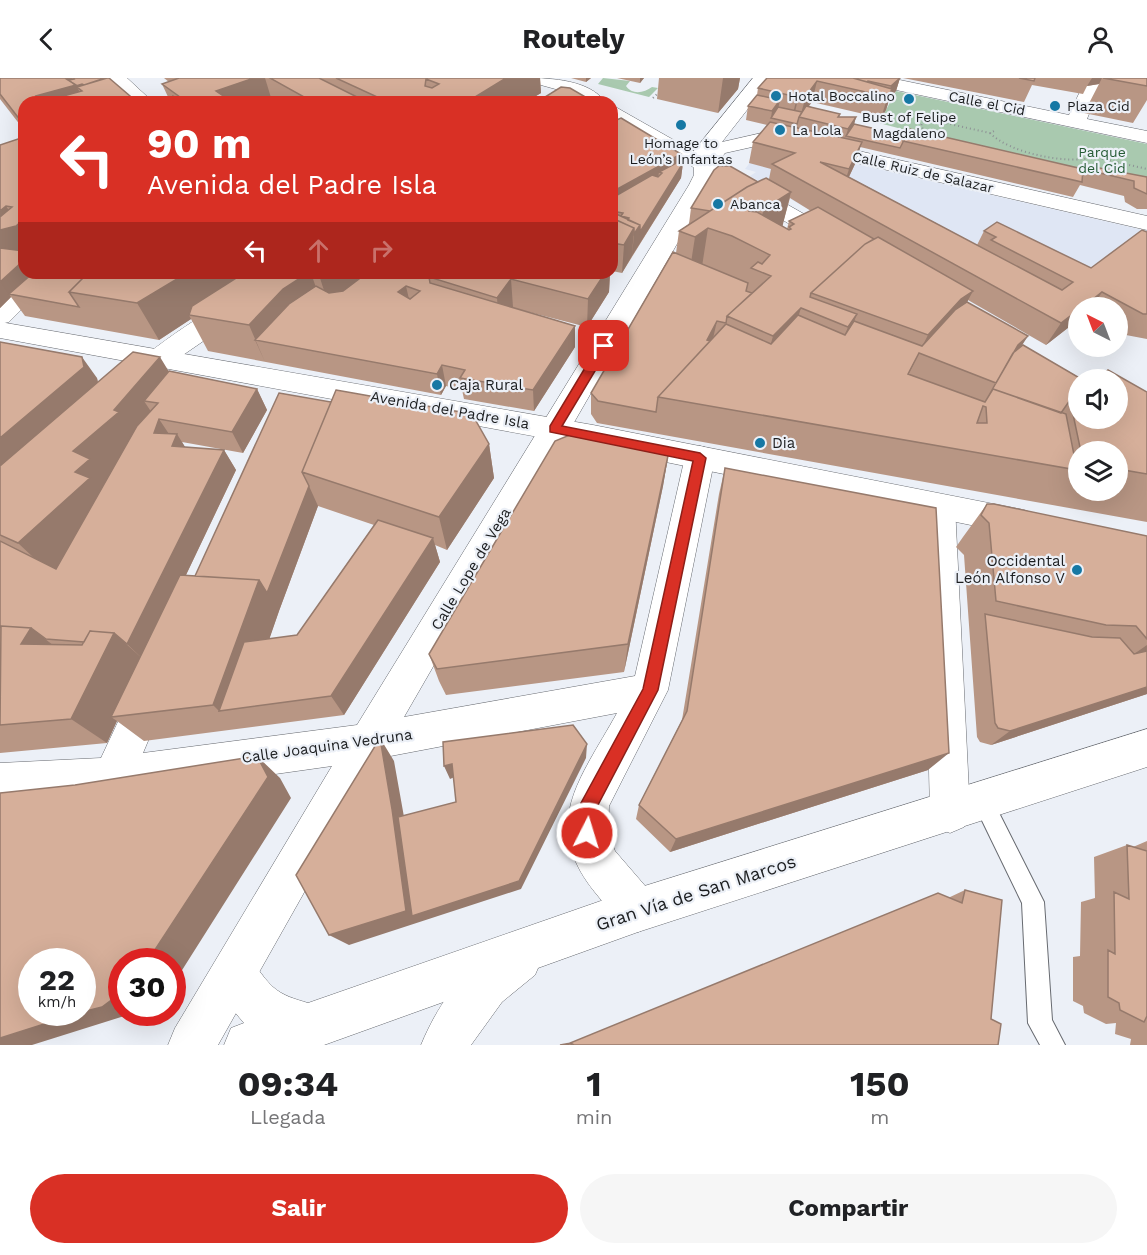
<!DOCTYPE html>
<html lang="es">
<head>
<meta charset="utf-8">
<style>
  :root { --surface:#fff; --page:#f6f6f6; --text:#202124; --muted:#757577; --accent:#d93025 }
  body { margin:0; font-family:"Work Sans",sans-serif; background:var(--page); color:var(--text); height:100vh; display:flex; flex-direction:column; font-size:22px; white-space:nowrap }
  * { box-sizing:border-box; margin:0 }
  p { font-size:20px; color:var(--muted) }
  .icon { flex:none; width:33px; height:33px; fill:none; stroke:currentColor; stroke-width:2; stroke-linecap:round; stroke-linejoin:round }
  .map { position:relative; height:967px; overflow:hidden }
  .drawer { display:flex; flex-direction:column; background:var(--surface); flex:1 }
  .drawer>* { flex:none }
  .banner { position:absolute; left:18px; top:18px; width:600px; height:183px; border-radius:18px; box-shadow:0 6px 24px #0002; background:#d93025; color:#fff; overflow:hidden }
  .needle { width:39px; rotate:318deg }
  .tools { position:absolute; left:1068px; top:219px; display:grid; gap:12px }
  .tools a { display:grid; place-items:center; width:60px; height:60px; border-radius:50%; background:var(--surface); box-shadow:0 6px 24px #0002; font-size:30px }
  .speed { position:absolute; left:18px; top:870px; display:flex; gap:12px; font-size:30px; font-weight:700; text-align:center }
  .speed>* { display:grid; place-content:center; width:78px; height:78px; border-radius:50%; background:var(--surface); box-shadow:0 6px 24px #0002; line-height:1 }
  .speed small { font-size:15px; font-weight:400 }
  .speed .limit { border:9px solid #d22; background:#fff; color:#111 }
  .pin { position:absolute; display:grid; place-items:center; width:51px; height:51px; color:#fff; margin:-26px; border-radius:12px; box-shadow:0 3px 9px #0006 }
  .me { position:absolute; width:66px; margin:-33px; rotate:5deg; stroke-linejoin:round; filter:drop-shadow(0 0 4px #0008) }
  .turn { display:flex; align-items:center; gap:21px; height:126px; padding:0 30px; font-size:27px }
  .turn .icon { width:78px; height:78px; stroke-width:2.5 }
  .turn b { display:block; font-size:42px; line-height:51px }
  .lanes { display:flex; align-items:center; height:57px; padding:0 30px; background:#0003; justify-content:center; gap:30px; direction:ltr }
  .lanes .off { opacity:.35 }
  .eta { display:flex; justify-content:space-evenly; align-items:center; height:102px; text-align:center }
  .eta b { font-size:36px; font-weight:700; line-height:42px }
  .primary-button { display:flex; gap:12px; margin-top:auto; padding:12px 30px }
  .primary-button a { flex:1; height:69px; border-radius:36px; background:var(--accent); color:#fff; font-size:24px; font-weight:700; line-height:69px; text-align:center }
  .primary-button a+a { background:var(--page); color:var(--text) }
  header { display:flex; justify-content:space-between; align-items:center; height:78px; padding:0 30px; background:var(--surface); font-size:27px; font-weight:700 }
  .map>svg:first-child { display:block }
  .built { fill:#dfe6f4 }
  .green { fill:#a9c9af }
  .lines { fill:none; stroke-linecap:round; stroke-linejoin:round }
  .lane-casing { stroke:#676a70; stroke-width:2 }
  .street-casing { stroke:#676a70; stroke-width:1 }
  .secondary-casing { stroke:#676a70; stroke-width:1 }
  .path { stroke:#8d9094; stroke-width:2; stroke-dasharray:1 3; stroke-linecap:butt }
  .lane { fill:#fff; fill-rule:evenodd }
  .street { fill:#fff; fill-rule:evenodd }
  .secondary { fill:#fff; fill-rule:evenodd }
  .wall { fill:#b89684; fill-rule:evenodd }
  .shaded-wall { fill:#967a6c }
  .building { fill:#d6af9a; stroke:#967a6c; stroke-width:1.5; fill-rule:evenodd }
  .route { fill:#d93025; stroke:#8d1f18; stroke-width:1.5 }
  .poi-dot { fill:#1678a4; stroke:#ecf0f7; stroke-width:2 }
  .labels { text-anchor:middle; stroke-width:4.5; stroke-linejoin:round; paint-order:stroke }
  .far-poi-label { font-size:14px; fill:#1b1d1f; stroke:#ecf0f7; text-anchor:start }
  .far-street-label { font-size:14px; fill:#1b1d1f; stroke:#ecf0f7 }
  .far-park-label { font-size:14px; fill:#275c36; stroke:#ecf0f7 }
  .poi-label { font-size:15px; fill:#1b1d1f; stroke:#ecf0f7; text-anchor:start }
  .street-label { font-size:15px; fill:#1b1d1f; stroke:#ecf0f7 }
  .near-street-label { font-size:18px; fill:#1b1d1f; stroke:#ecf0f7 }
</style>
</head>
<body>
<header><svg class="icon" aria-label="back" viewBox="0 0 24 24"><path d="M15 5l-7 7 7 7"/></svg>Routely<svg class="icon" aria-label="person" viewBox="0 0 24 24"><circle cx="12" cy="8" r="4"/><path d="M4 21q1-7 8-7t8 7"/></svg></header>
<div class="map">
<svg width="1147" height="967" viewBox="0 0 1147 967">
  <rect width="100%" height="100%" fill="#ecf0f7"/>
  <path class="built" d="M765,65L1147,153V261L1126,257L1118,253V230H1078V242L1046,267L750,98L756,94L745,91Z"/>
  <path class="green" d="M603,0L630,3L626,8C632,17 644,15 652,9L658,10L649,19L598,6Z
    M896,13L1147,66V116L879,45Z"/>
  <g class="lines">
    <g class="lane-casing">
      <path id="lane" d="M983,714L990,717L1044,824L1052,942L1065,967H1040L1028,945L1022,825L973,724L976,717Z"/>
    </g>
    <g class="street-casing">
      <path id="street" d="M107,0H127L153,24H133Z
        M753,0H772L722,64L770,53L1147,138V152L770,65L725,75L715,88L716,97L711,107L404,639L635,598L685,379L689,371L700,368L711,371L715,379L668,612L609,728L608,755L615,773L653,817L660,832L653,847L638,854C620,846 610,833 598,818C538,747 580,702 617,635L380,680L218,967H168L175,950L332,688L113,719L0,725V685L101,680L138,601L151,596L164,601L169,613L143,675L357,647L689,107L694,97L693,74Z
        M854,0H890L1069,37L1083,7L1114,0H1135L1123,11L1097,15L1087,41L1147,53V65L863,5Z
        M32,195H58L9,244L0,246V224Z
        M270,195H298L295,200L170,286L146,309L136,311L126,309L122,302C140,272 236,217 270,195Z
        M939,416L950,419L955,428L970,735L964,749L950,755L936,749L930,735L923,428L928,419Z
        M519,858L535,865L542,881L535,897L502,924L471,967H421C440,921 472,878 519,858Z"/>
    </g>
    <g class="secondary-casing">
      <path id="secondary" d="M527,0C551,0 590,2 605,24H582L559,12L530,4Z
        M612,27L841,157L845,162L841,167H825L612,41Z
        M0,244L593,347L1024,432L1035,436L1040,445L1035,454L1024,458L593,369L0,260Z
        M1147,651V689L638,854L324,967H224L231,950L244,945L227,925L212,896L219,880L235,873C258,883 256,893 273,909C283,918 295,921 308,925L638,810Z"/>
    </g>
    <path class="path" d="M653,20L661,12
      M926,35L921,48L927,57
      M923,40L990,55L996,52
      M990,55C1009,75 1068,87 1094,79L1088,72
      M1094,79L1147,91"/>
    <use href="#lane" class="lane"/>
    <use href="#street" class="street"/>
    <use href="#secondary" class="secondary"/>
  </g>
  <path class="wall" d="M0,0H105L137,24H24V52L0,21Z
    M164,0H540L541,15L526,24H274L272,23L269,24H166L169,21L162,6L169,4Z
    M571,0H591L586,4Z
    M617,0H644L640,5Z
    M659,0H740L738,11L718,35L657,21Z
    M767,0H900L896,13L890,19L886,32L881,40L812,24L809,28L839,39H856L854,46L875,55L881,56L906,58L1082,91L1084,87L1147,99V131H1137L1125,124L1124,118L1080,107L1073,119L860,69L855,86L849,99L977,167L984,153L1091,190L1147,154V261L1126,257L1118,253V230H1078V242L1046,267L968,222L967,224L1023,267L1083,302L1078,340L1147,314V444L597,345L591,336V315L676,175L679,153L689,146L691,130L758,104L769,101L771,91L749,85L753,64L767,47L746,42L748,28L757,17L758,10ZM790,120L811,133L789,143L787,151L782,148ZM1078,374H1118V412H1078Z
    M903,0H1147V22L1133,45L1084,35L1099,6L1087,8L1083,16L1032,7L1024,24Z
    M612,42L681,76L680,83L683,85L681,100L622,195L612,193Z
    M0,67L24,195H610L609,214L587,249L513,230L575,269L534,333L464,321L462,312L446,308L441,317L208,273L191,241L159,262L25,238L11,219L0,230Z
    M0,264L97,300L98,304L169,293L257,311L267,332L243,375L182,364L185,369L224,372L236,392L186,497L195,498L279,315L489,366L494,400L447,472L435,467L440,484L344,637L144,663L117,643L107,665L0,675ZM318,428L374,447L297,557L269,561L279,533Z
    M669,373L663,408L624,594L446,617L439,603L429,576Z
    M725,390L928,692L670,774L636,741L639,727L682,642L719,416Z
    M987,426L1147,458V616L991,667L980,664L977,659L964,477L956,469L963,459Z
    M1147,763V967H1130L1131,961L1115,956L1116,945L1106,946L1084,935L1083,928L1073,923V879L1080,878L1081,824L1095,820L1094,779L1127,767L1133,769Z
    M965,812L991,941L571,965L948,820Z"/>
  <path class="shaded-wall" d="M60,0H72L76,8L82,6L86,14L82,13L77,9L84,22V24H40L36,18Z
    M195,0H265L272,23L269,24H221Z
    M506,0H540L541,15L526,24H467Z
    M586,0H591L586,4Z
    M640,0H644L640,5Z
    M723,0H740L738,11L718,35Z
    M900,0L896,13L890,19L886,32L881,40L891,8Z
    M1092,0H1102L1099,6L1087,8Z
    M817,3L812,24L800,39L806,18Z
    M799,17L794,38L792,40L797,19Z
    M780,22L777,36L771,40L772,33Z
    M856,39L852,54L846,58L848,51Z
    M862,64L855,86L842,113L849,91Z
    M681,76L679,90L683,85L681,100L632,178L634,156L640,147V154L672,101L661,108L662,95L659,94L657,109H658L615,133H612V114Z
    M765,107L751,167L733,158L715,152Z
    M791,114L780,158L755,169L764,129Z
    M6,128L18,146L24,141V172L0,179V133Z
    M634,150L632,178L622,195L624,167Z
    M708,150L701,195L688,204L695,159Z
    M24,182V195H37L9,216L11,219L0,230V204Z
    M187,195H262L189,237L191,241L159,262L137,225Z
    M308,195H311L323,230L255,262L265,284L249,247L283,211Z
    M323,195H387L331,234L319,197Z
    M605,195H610L609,214L587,249L588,221Z
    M511,201L513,229L499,248L497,220Z
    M406,208L411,230L398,214Z
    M973,213L948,260L919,275L901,311L908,296L928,257L961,221Z
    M1102,214L1092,230H1082Z
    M801,230L787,274L761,302L773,258Z
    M1078,232V242L1046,267L1061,245Z
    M857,236L840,280L831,293L848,249Z
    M717,243L712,265L707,262Z
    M575,248V269L534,333L533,312Z
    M1028,258L1005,294L998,301L1018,267Z
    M82,279L97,300L99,311L0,397V360Z
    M160,279L182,315L158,325L144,323L158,344L52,497L18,465L75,394L73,373L114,332Z
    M442,287L446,308L441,317L437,296Z
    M257,311L267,332L243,375L232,354Z
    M159,341L173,362L154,355Z
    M177,356L190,377L172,368Z
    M489,366L494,400L447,472L439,439Z
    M224,372L236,392L145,583L127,566Z
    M669,373L663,408L624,594L628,566Z
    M309,408L318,428L279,533L246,629L219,633L213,627L259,502Z
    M433,460L440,484L344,637L331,618Z
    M31,550L67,578L0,593Z
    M114,555L145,583L111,639L117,643L107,665L71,641Z
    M1147,567V582L1111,592Z
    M1147,609V616L991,667L1010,653Z
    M380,660L394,683L406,750L587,666L586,680L521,811L349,867L329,857Z
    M949,675L928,692L670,774L676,761Z
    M257,678L280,700L291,720L172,908V884H147Z
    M452,686L457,698L450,701L444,688Z
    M122,914V934H137L32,967H0V960Z"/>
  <path class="building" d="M0,0H65L76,7L36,18L42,24L82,13L77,9L107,0H109L137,24H24V47L0,16Z
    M73,0H105L84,7L82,6L76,8L69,2L74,1Z
    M179,0H254L216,13L232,24H187L162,6Z
    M270,0H319L361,21L354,24H313Z
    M336,0H506L467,24H388ZM426,1L439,6L432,10L425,8Z
    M767,0H853L892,11L888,19L817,3L806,18L799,17L797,19L758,10Z
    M853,0H900L891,8L868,3L867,4Z
    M1019,0H1035L1034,3Z
    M1103,0H1147V8Z
    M561,9L570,10L594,24H537Z
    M757,17L780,22L772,33L748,28Z
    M173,18L182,24H166Z
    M806,28L840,36L838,39H856L848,51L799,39Z
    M778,29L802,34L799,39L797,46L771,40Z
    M621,40L681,76L612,114V44Z
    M770,44L862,64L849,91L820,84L1062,212L1073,204L991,162L996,159L984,153L997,144L1091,190L1142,152L1147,154V236H1143L1102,214L1082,230H1078V232L1061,245L772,86L795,75L753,64Z
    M854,46L876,51L873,54L881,56L883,53L906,58L900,70L846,58Z
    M910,51L1083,91L1084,87L1147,99V116L1134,110V103L1083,91L1082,104L903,63Z
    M24,59V141L16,148L0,152V139L12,129L6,128L0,133V67Z
    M680,83L683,85L640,154V147L628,142L629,140L621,138L623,135L612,133V120L652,97L658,99L662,95L659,94Z
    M719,88H730L758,104L747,109L710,133L691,130L714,92Z
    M766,100L791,114L772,126L764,129L760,127L750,130L749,133L757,134L789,152L791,151L789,149L794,146L789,143L818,129L874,161L865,166L811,215L810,219L857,236L848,249L801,230L773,258L727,238L771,198L751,190L758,184L762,186L770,177L732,158L708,150L695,159L679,153L747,109Z
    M612,134L640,147L634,156V150L612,140Z
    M612,140L634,150L624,167L612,165Z
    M878,159L973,213L961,221L928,257L811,215L865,166Z
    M0,170L24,173V182L0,204Z
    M673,174L748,205L746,213L752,215L727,238L726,245L717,243L707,262L710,263L658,319L656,334L598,323L591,315Z
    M33,195H88L69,214L79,229L9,216Z
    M88,195H187L137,225L69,214Z
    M244,195H308L283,211L249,247L189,237L192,228Z
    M367,195H434L429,199L430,205L575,248L533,312L460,300L465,292L442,287L437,296L255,262L289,226L316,208L329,215L343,213ZM406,208L420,213L410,221L398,214Z
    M434,195H605L588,221L511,201L497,220L429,199Z
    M967,224L1028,258L1018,267L996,305L919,275L908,296L985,324L993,311L1066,336L1077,392L658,319L726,246L771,266L798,237L845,257L854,243L922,268L955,232ZM983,328L986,329L987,345H977Z
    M0,264L82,279L84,289L0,360Z
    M1023,267L1083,302H1078V315L1070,322L1061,335L993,311L988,319L1013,275Z
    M133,274L160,279L114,332L119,334L73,373L90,381L75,394L90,400L18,465L0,457V388Z
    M1108,292L1147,314V396L1118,391V374H1081L1070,322L1078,315V340H1118V302H1096Z
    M169,293L257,311L232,354L159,341L154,355L177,356L172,368L224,372L127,566L114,555L90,553L84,564L46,561L31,550L1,548L0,549V463L56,491L137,348L158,325L144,323Z
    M336,312L472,336L489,366L439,439L302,394Z
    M279,315L331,324L302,394L309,408L267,515L259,502L195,498Z
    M572,356L669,373L628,566L437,591L429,576L555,363Z
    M725,390L936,430L949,675L676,761L639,727L687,633Z
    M987,426H994L1147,458V561L1136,548L1106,547L996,523L989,445L981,437Z
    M378,442L433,460L331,618L219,633L244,564L297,557Z
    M180,497L259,502L213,627L111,639Z
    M985,536L1092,559L1120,560L1134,576L1147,573V609L1010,653L998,650L995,645Z
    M1,548L31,550L21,566L82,567L90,553L114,555L71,641L0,647Z
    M573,647L587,666L519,803L412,838L398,739L456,724L452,686L444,688L443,664Z
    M380,660L392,731L406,833L329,857L296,797Z
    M257,678L268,699L147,884H122V914L102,929L82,934V884H32V934H82L0,960V715L75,707Z
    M1127,767L1147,773V938L1144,944L1120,932L1119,925L1108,919V872L1115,876L1114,814L1129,821Z
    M965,812L1002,822L991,941L1001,946L998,967H574L570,965L938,815L962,825Z
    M571,965L574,967H560Z"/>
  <path class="route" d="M604,264L610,268L562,348L700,375L706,380L658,612L598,727L593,761L587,764L581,761L578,755L581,725L643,611L693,383L550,354V348L600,265Z"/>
  <g class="poi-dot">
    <circle cx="776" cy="18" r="6"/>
    <circle cx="909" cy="21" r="6"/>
    <circle cx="1055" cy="28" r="6"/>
    <circle cx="681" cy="47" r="6"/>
    <circle cx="780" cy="52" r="6"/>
    <circle cx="718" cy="126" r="6"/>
    <circle cx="437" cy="307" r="6"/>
    <circle cx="760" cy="365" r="6"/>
    <circle cx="1077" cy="492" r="6"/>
  </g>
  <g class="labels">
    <g class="far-poi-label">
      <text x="788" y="23">Hotal Boccalino</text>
      <text x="1067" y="33">Plaza Cid</text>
      <text x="909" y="44" text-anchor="middle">Bust of Felipe<tspan x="909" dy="16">Magdaleno</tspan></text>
      <text x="792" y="57">La Lola</text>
      <text x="681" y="70" text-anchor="middle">Homage to<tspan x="681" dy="16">León’s Infantas</tspan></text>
      <text x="730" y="131">Abanca</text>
    </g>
    <g class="far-street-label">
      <text transform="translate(987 25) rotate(11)" y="5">Calle el Cid</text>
      <text transform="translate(923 94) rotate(13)" y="5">Calle Ruiz de Salazar</text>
    </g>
    <g class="far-park-label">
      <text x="1102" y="79">Parque<tspan x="1102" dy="16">del Cid</tspan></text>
    </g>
    <g class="poi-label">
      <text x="449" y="312">Caja Rural</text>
      <text x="772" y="370">Dia</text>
      <text x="1065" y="488" text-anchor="end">Occidental<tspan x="1065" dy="17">León Alfonso V</tspan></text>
    </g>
    <g class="street-label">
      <text transform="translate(450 332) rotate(10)" y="5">Avenida del Padre Isla</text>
      <text transform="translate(471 491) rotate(-59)" y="5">Calle Lope de Vega</text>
      <text transform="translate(327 668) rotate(-8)" y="5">Calle Joaquina Vedruna</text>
    </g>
    <g class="near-street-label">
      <text transform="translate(696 815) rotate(-18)" y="6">Gran Vía de San Marcos</text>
    </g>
  </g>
</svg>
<div class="tools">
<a><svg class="needle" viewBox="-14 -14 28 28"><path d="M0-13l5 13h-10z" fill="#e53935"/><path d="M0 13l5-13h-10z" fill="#757577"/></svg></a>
<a><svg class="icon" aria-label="sound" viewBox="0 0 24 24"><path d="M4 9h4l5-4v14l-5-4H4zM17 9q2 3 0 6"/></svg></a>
<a><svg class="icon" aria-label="layers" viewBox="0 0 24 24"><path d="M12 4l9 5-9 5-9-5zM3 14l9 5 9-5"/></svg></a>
</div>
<div class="speed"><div>22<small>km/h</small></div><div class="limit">30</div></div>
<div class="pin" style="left:604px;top:268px;background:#d93025"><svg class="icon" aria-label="arrive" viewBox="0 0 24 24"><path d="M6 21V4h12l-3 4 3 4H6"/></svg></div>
<svg class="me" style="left:587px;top:755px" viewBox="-20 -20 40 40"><circle r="17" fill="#d93025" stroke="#fff" stroke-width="3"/><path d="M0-11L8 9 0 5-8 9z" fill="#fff"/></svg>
<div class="banner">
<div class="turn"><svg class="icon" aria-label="left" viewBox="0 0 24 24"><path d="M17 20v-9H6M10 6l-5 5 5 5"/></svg><div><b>90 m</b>Avenida del Padre Isla</div></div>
<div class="lanes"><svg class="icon" aria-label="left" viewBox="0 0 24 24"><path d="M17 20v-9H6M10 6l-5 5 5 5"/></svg><svg class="icon off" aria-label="ahead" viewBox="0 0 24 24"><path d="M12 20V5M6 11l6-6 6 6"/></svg><svg class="icon off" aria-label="right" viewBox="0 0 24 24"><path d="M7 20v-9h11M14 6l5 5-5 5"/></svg></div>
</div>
</div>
<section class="drawer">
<div class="eta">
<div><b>09:34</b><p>Llegada</p></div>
<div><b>1</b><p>min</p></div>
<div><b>150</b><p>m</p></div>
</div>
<div class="primary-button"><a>Salir</a><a>Compartir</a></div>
</section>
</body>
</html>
